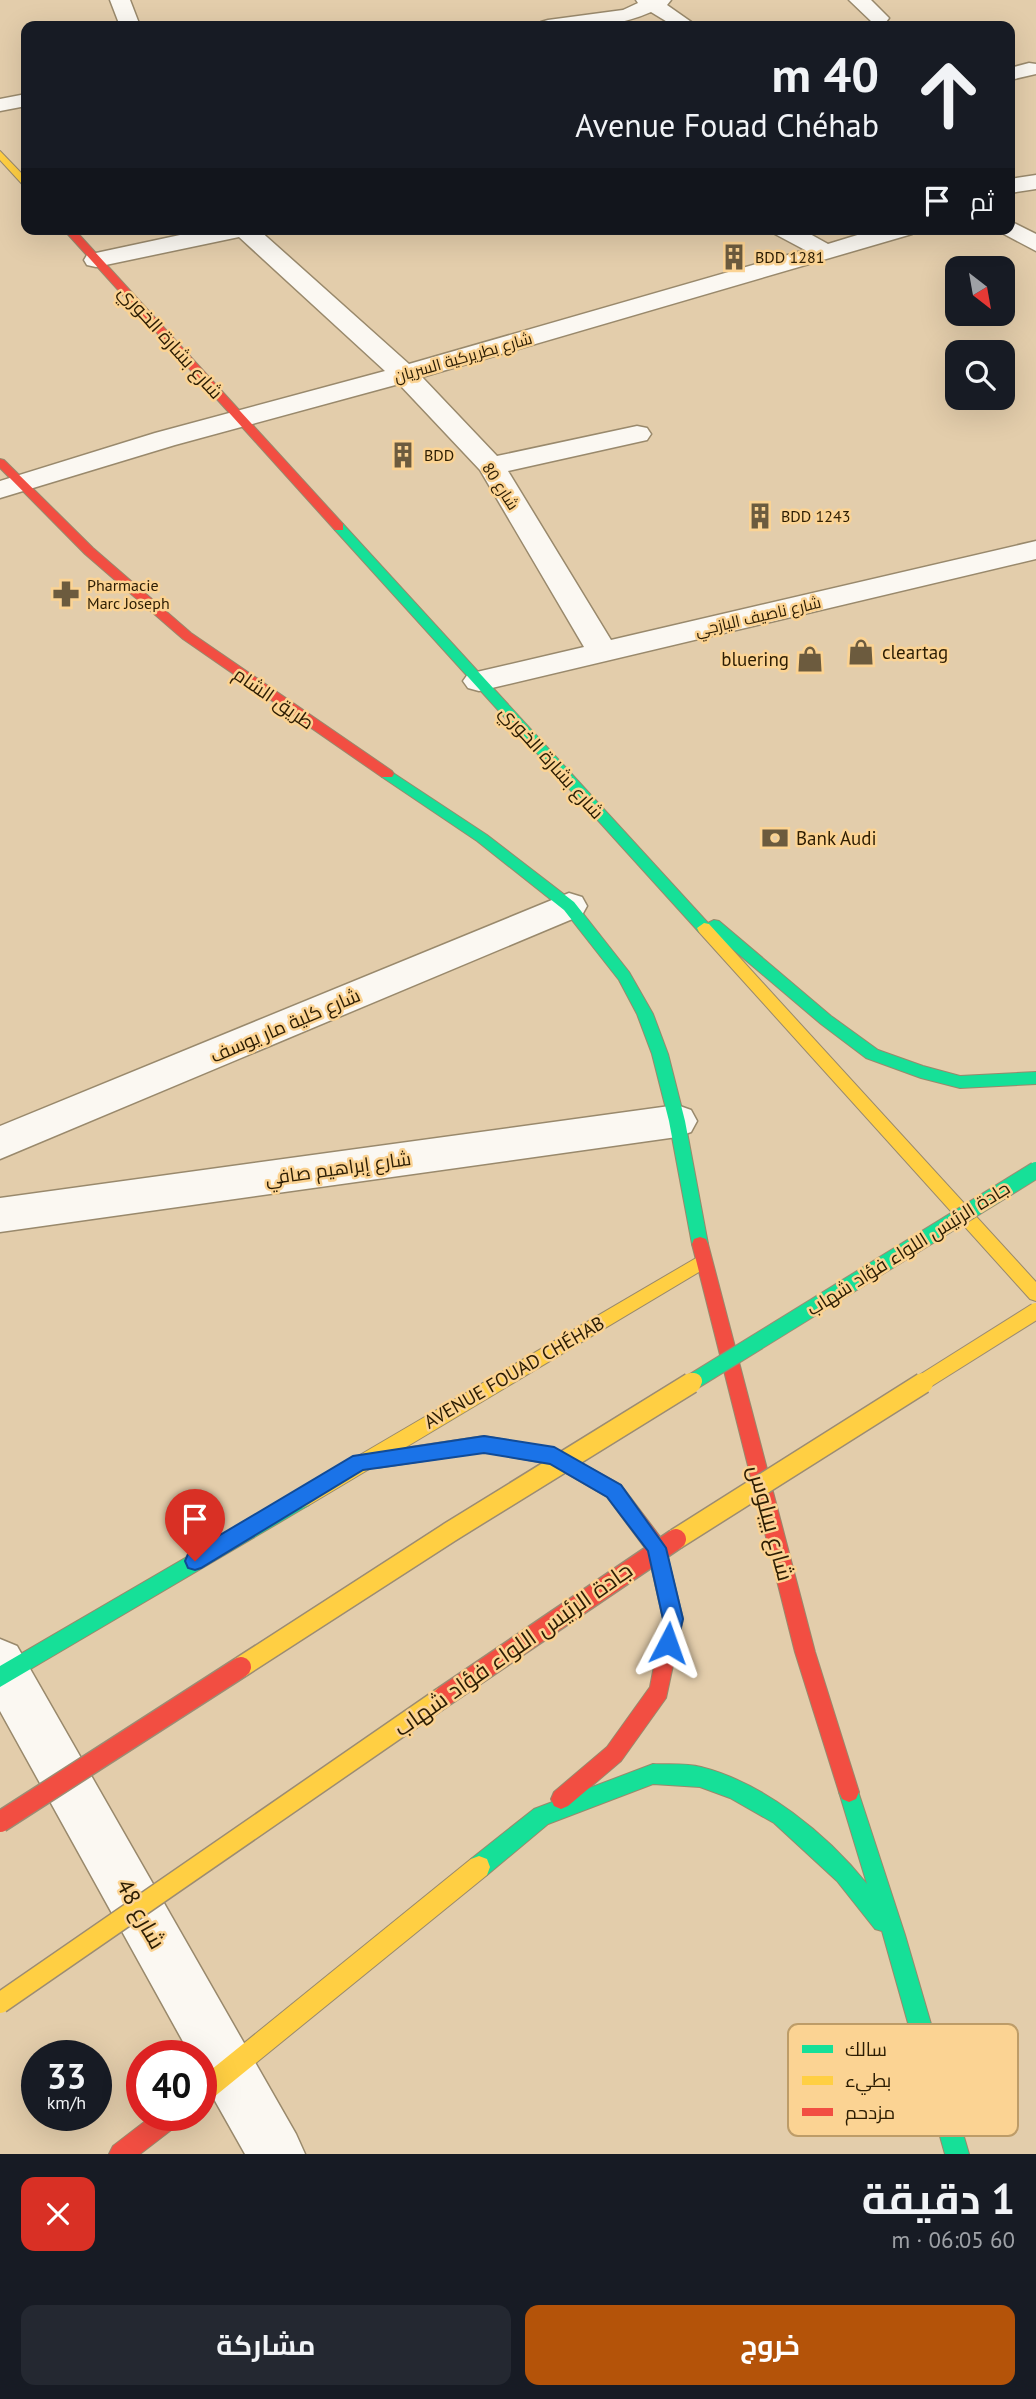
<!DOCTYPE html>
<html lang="ar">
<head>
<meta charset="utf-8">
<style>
  :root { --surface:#171b24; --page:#242831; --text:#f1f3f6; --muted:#9ea1a6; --accent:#b45309 }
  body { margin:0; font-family:"PT Sans",Cairo,sans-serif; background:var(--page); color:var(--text); direction:rtl; height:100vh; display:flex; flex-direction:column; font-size:26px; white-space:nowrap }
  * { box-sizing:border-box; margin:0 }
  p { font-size:23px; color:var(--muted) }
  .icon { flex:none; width:38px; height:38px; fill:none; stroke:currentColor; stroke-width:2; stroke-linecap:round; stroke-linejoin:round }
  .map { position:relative; height:2154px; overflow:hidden; direction:ltr }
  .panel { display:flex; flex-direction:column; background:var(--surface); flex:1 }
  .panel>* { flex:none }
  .banner { position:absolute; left:21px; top:21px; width:994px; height:214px; border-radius:14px; box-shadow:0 7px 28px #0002; direction:rtl; background:#171b24; color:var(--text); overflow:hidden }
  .needle { width:46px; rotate:149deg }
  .tools { position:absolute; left:945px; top:256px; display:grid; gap:14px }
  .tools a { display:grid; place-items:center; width:70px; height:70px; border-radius:14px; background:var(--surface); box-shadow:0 7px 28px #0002; font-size:35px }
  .speed { position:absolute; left:21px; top:2040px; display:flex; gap:14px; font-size:35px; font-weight:700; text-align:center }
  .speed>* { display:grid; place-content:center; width:91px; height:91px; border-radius:50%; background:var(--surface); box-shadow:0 7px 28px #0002; line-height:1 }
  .speed small { font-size:18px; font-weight:400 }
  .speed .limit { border:10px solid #d22; background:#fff; color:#111 }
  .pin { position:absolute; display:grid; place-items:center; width:60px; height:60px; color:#fff; margin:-72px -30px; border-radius:50% 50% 50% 0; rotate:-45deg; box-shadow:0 0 7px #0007 }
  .pin .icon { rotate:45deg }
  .me { position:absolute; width:77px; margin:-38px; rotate:4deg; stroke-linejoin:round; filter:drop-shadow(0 0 5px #0008) }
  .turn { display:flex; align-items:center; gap:24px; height:147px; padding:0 21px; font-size:32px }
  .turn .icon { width:91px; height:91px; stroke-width:2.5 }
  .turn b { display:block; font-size:49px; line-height:60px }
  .then { display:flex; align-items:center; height:66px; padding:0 21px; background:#0003; gap:14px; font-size:26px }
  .round { display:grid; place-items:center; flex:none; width:74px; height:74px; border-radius:14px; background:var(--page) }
  .summary { display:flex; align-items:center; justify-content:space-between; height:119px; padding:0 21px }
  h1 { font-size:42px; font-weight:700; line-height:52px }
  .cta { display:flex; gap:14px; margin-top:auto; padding:14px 21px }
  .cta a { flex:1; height:80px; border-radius:14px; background:var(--accent); color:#fff; font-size:28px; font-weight:700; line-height:80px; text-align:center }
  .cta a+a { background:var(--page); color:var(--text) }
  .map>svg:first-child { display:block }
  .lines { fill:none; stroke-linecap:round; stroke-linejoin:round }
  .street-casing { stroke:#99896c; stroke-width:3 }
  .fast-casing { stroke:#99896c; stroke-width:2 }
  .slow-casing { stroke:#99896c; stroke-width:2 }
  .jam-casing { stroke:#99896c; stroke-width:2 }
  .street { fill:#fbf8f2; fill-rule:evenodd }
  .fast { fill:#16e098; fill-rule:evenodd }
  .slow { fill:#ffcf43; fill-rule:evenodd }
  .jam { fill:#f24e42; fill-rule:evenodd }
  .fast-bridge-casing { stroke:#9c8c73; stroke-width:18; stroke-linecap:butt }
  .slow-bridge-far1-casing { stroke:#9c8c73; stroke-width:18; stroke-linecap:butt }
  .slow-bridge-casing { stroke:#9c8c73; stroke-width:23; stroke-linecap:butt }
  .jam-bridge-casing { stroke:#9c8c73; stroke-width:23; stroke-linecap:butt }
  .fast-bridge { stroke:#16e098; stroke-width:16 }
  .slow-bridge-far1 { stroke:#ffcf43; stroke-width:16 }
  .slow-bridge { stroke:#ffcf43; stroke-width:20 }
  .jam-bridge { stroke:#f24e42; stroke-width:20 }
  .route { fill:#1a73e8; stroke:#114b97; stroke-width:2 }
  .labels { text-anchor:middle; stroke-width:5; stroke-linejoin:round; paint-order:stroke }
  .far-poi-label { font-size:16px; fill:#2c1d03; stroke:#fbd393; text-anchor:start }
  .far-street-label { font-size:16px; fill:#2c1d03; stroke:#fbd393 }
  .street-label { font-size:19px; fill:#2c1d03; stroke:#fbd393 }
  .poi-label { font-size:19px; fill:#2c1d03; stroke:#fbd393; text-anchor:start }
  .near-street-label { font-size:23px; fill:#2c1d03; stroke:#fbd393 }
  .key { fill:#fbd393; stroke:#bd9c68; stroke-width:2 }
  .key-label { font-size:19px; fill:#2c1d03 }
</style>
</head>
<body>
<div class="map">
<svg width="1036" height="2154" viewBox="0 0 1036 2154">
  <rect width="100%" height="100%" fill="#e3cdab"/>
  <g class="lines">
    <g class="street-casing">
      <path id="street" d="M110,0H130L140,26H120Z
        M636,0H671L667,5L697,26H674L651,12C616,28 576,28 538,26L541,22L548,20L623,10L638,3Z
        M849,0H871L889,18L886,22H872Z
        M1029,63L1036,64V74L1010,80V68Z
        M26,94V106L0,111V99Z
        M1036,175V189L1010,193V179Z
        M1010,221L1036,234V251L1002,233L999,229H1010Z
        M208,229H258L409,364L805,250L775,234L771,229H801L828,244L877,229H916L912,234L422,377L497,456L637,426L647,428L651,434L647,440L508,471L611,640L1036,541V559L479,691L468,688L463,681L468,674L584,647L480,470L399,384L175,445L0,498V481L155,433L385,371L239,237L96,267L87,265L84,260L87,255L96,253Z
        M569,893L582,897L587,906L582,915L0,1159V1126Z
        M677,1105L691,1110L697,1121L691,1132L677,1137L0,1232V1198Z
        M0,1639L17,1646L296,2134L305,2154H245L201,2076V2056H191L0,1711Z"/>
    </g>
    <g class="fast-casing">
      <path id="fast" d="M339,523L343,524L708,923L714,920L719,921L831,1016L878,1050L923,1066L960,1076L1036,1072V1084L960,1088L921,1078L866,1058L821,1024L710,930L704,933L699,932L335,530L333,527Z
        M387,769L487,835L574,902L629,972L653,1014L668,1054L685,1121L708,1244L706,1249L700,1251L694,1249L692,1244L669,1121L652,1054L637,1014L619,980L564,910L477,841L382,777L380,774L382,771Z
        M302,1490L309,1493L311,1499L309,1505L0,1687V1666Z
        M653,1764C669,1765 686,1763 701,1767C764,1783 827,1834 867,1884L839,1792L842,1785L849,1782L856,1785L905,1935L969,2154H945L882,1931L875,1929L837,1881L774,1823L730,1798L700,1787L653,1784L548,1824L487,1875L479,1878L471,1875L468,1867L471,1859L534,1809Z"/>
    </g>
    <g class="slow-casing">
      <path id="slow" d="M0,151L26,178V186L23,185L0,160Z
        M704,923L709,924L1036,1282V1301L1030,1299L699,932L697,928Z
        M703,1254L709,1256L712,1261L709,1266L309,1505L302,1508L295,1505L293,1499L295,1493Z
        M479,1856L487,1859L490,1867L487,1875L209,2101L201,2104V2078L471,1859Z"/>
    </g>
    <g class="jam-casing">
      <path id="jam" d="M63,229H74L343,524V530H335Z
        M0,459L4,460L93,548L191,633L392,771L394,774L392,777H382L183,639L85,554L0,468Z
        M700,1237L706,1239L708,1244L815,1652L859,1792L856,1799L849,1802L842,1799L839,1792L795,1652L692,1244L694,1239Z
        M484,1436L553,1448L621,1485L664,1542L683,1619L666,1698L621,1761L568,1806L561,1809L554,1806L551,1799L554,1792L607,1747L650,1687L663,1619L648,1552L607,1497L550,1464L484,1452L377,1468L370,1466L368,1460L370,1454L377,1452Z
        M152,2116H183L179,2124L140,2154H109L113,2146Z"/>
    </g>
    <use href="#street" class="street"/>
    <use href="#fast" class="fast"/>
    <use href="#slow" class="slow"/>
    <use href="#jam" class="jam"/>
    <g class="fast-bridge-casing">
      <path id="fast-bridge" d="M694,1381L1036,1170"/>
    </g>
    <g class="slow-bridge-far1-casing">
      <path id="slow-bridge-far1" d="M688,1384L694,1381
        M920,1384L1036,1311"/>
    </g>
    <g class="slow-bridge-casing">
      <path id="slow-bridge" d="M676,1539L923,1383
        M241,1667L450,1532L691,1383
        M0,2003L443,1697"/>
    </g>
    <g class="jam-bridge-casing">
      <path id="jam-bridge" d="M443,1697L676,1539
        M0,1822L241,1667"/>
    </g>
    <use href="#fast-bridge" class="fast-bridge"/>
    <use href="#slow-bridge-far1" class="slow-bridge-far1"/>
    <use href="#slow-bridge" class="slow-bridge"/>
    <use href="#jam-bridge" class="jam-bridge"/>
  </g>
  <path class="route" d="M484,1436L554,1447L621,1485L666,1548L683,1619L675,1650L668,1653L661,1650L658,1643L663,1619L648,1551L607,1497L550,1464L484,1453L363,1470L201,1568L195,1570L188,1568L185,1561L188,1554L353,1456Z"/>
  <defs>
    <g id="building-bare" transform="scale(2.1)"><path d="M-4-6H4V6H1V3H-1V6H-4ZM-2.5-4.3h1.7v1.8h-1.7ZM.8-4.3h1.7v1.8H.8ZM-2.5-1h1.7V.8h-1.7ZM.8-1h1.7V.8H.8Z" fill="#6c5b3e" stroke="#fbd393" stroke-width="2.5" paint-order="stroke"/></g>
    <g id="pharmacy-bare" transform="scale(2.1)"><path d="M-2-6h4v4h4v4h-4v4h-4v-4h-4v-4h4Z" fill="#6c5b3e" stroke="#fbd393" stroke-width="2.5" paint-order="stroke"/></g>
    <g id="shop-bare" transform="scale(2.1)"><path d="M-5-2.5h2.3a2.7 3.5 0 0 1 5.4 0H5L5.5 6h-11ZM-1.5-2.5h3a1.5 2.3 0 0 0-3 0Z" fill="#6c5b3e" stroke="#fbd393" stroke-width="2.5" paint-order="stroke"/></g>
    <g id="bank-bare" transform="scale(2.1)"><path d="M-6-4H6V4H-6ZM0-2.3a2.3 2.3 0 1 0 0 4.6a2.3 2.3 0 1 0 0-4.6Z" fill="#6c5b3e" stroke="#fbd393" stroke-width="2.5" paint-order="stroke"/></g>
  </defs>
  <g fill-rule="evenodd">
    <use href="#building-bare" x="734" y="257"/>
    <use href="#building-bare" x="403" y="455"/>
    <use href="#building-bare" x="760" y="516"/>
    <use href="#pharmacy-bare" x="66" y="594"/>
    <use href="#shop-bare" x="861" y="652"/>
    <use href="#shop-bare" x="810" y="659"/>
    <use href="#bank-bare" x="775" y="838"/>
  </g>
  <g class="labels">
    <g class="far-poi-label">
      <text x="755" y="263">BDD 1281</text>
      <text x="424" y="461">BDD</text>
      <text x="781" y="522">BDD 1243</text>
      <text x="87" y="591">Pharmacie<tspan x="87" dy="18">Marc Joseph</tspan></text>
    </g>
    <g class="far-street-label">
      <text transform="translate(463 357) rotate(-16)" y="6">شارع بطريركية السريان</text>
      <text transform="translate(501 486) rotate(57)" y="6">شارع 80</text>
      <text transform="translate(758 616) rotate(-13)" y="6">شارع ناصيف اليازجي</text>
    </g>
    <g class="street-label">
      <text transform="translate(171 342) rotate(48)" y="7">شارع بشارة الخوري</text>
      <text transform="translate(274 698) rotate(35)" y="7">طريق الشام</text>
      <text transform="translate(552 762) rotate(48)" y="7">شارع بشارة الخوري</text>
      <text transform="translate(285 1025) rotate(-23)" y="7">شارع كلية مار يوسف</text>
      <text transform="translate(338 1168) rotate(-8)" y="7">شارع إبراهيم صافي</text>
      <text transform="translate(908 1248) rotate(-32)" y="7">جادة الرئيس اللواء فؤاد شهاب</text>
      <text transform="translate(514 1372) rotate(-30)" y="7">AVENUE FOUAD CHÉHAB</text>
    </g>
    <g class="poi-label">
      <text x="882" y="659">cleartag</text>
      <text x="789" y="666" text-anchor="end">bluering</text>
      <text x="796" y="845">Bank Audi</text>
    </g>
    <g class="near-street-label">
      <text transform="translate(771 1523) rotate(75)" y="8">شارع بيبلوس</text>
      <text transform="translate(513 1649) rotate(-35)" y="8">جادة الرئيس اللواء فؤاد شهاب</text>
      <text transform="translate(141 1914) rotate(61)" y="8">شارع 48</text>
    </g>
  </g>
  <rect x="788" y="2024" width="230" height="112" rx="10" class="key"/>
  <rect x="802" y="2045" width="31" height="8" fill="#16e098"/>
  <rect x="802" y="2076" width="31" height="9" fill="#ffcf43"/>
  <rect x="802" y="2108" width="31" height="8" fill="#f24e42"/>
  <g class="key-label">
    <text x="845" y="2056">سالك</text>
    <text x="845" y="2087">بطيء</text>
    <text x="845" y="2119">مزدحم</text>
  </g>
</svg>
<div class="tools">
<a><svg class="needle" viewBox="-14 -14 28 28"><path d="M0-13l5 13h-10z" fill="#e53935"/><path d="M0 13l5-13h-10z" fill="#9ea1a6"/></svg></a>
<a><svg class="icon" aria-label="search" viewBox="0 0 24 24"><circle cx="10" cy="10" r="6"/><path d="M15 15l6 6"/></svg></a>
</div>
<div class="speed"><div>33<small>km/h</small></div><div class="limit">40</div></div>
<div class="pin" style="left:195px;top:1561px;background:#d93025"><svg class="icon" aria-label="arrive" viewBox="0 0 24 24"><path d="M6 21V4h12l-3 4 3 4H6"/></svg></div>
<svg class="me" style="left:668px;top:1643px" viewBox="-20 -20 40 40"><path d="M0-17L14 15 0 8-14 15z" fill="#1a73e8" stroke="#fff" stroke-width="4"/></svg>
<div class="banner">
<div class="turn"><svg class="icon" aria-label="ahead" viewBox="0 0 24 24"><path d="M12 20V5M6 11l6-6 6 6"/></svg><div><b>40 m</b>Avenue Fouad Chéhab</div></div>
<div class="then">ثم<svg class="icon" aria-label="arrive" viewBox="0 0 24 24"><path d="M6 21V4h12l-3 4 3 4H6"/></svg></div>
</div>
</div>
<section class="panel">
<div class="summary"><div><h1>1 دقيقة</h1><p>60 m · 06:05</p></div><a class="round" style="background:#d93025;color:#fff"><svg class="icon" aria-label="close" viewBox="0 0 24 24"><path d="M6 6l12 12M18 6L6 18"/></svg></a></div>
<div class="cta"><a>خروج</a><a>مشاركة</a></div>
</section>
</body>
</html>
